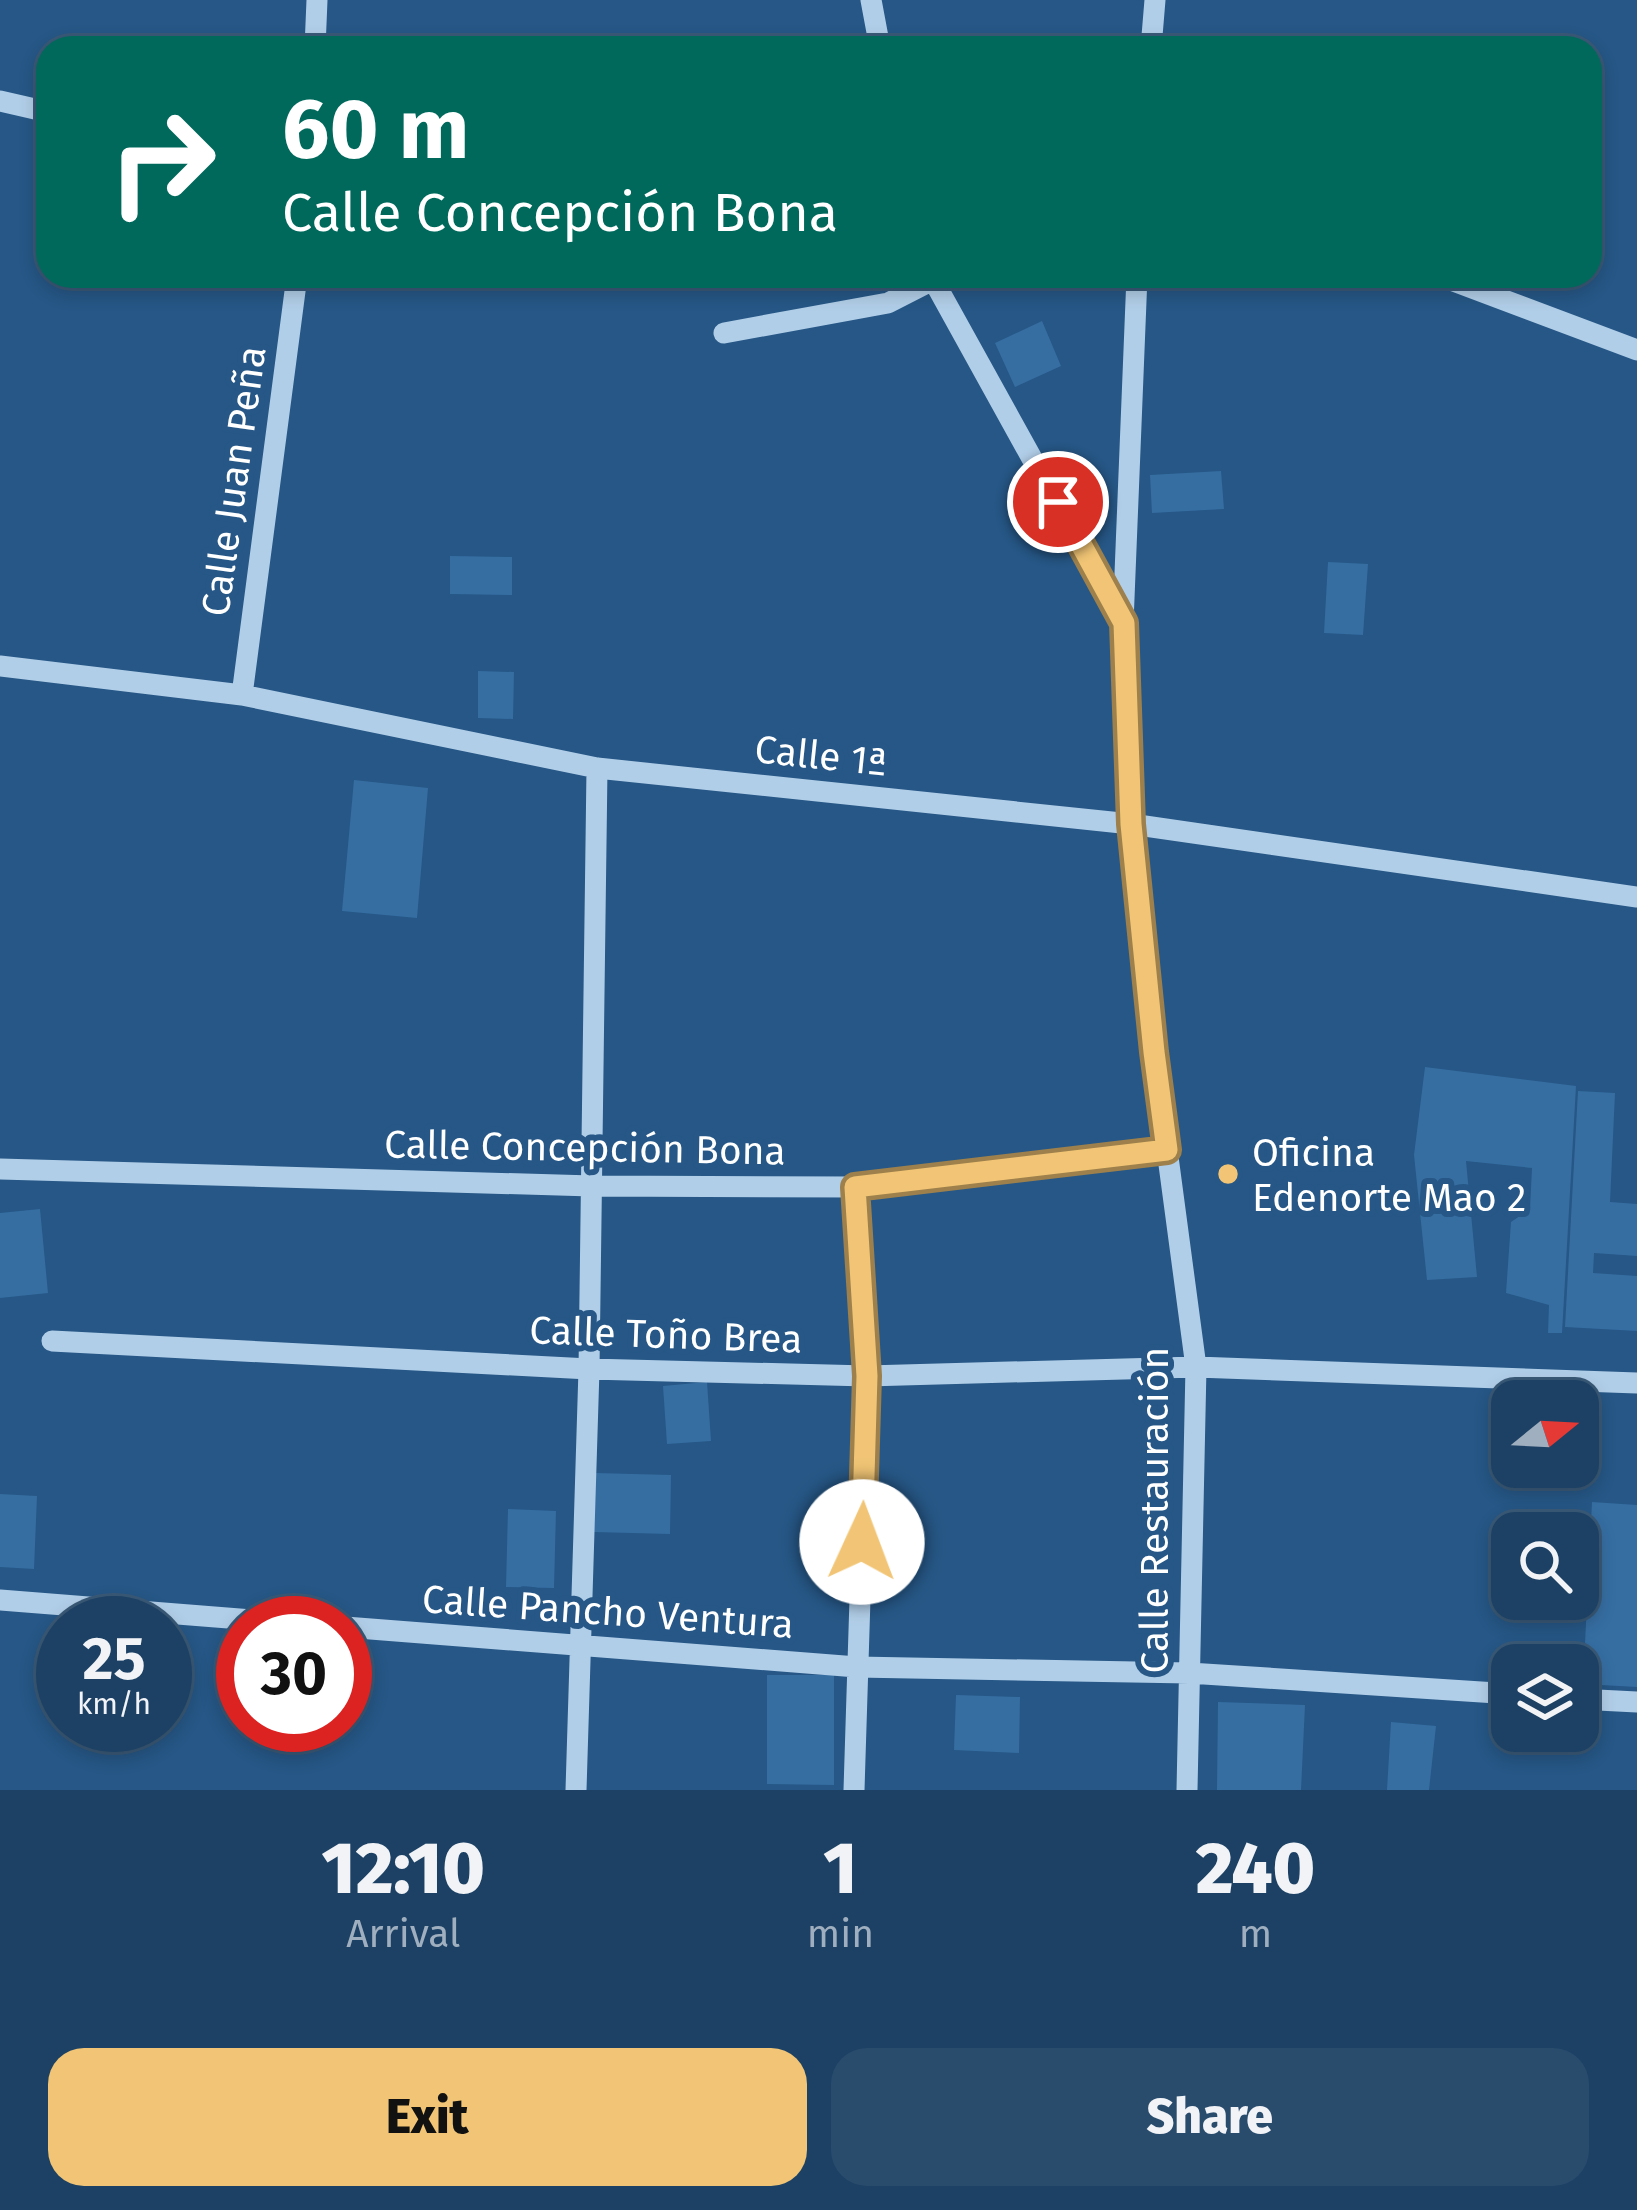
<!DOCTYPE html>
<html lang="en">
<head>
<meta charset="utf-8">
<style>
  :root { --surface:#1c4164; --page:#294c6d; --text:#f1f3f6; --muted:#a0afbf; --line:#3a5a78; --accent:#f1c575 }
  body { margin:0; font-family:"Fira Sans",sans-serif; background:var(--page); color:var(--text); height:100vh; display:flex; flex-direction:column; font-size:45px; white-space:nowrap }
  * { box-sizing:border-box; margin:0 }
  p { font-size:39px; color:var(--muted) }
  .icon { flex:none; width:66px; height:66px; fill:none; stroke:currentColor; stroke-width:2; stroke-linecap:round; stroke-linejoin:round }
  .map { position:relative; height:1790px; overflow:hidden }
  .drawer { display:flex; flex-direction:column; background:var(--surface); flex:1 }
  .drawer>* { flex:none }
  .hud { position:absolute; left:36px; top:36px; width:1566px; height:252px; border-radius:36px; box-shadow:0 6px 18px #0003,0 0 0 3px var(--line); background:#00695c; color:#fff; overflow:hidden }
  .needle { width:78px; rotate:72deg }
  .controls { position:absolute; left:1491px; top:1380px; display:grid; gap:24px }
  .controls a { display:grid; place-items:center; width:108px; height:108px; border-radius:24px; background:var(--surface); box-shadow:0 6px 18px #0003,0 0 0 3px var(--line); font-size:60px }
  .speed { position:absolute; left:36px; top:1596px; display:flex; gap:24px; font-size:60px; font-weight:700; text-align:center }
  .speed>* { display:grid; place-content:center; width:156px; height:156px; border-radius:50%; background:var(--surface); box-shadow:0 6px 18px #0003,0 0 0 3px var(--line); line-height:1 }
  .speed small { font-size:30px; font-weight:400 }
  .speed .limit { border:18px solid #d22; background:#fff; color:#111 }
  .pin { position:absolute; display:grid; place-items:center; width:102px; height:102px; color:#fff; margin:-51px; border:6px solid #fff; border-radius:50%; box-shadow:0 3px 12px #0007 }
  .me { position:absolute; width:132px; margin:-66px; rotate:2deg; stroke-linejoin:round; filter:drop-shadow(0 0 9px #0008) }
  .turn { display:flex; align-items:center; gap:42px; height:252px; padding:0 48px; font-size:54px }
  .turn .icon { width:156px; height:156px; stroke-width:2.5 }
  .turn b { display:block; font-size:84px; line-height:102px }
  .eta { display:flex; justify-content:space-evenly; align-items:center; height:204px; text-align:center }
  .eta b { font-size:72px; font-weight:800; line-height:84px }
  .action { display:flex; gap:24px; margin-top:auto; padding:24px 48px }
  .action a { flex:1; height:138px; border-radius:36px; background:var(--accent); color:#111; font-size:48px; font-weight:800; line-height:138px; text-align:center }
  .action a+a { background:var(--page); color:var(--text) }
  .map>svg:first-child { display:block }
  .building { fill:#366ea2 }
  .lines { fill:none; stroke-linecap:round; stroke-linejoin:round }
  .minor { stroke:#b1cee8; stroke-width:21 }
  .route-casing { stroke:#9d804c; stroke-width:30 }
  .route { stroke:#f1c575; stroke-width:21 }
  .poi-dot { fill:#f1c575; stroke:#265786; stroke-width:4.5 }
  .labels { text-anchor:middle; stroke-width:12; stroke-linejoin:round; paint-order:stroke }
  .street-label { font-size:39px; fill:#fff; stroke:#265786 }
  .poi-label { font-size:39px; fill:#fff; stroke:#265786; text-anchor:start }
</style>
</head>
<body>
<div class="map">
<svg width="1637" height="1790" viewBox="0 0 1637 1790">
  <rect width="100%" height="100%" fill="#265786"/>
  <path class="building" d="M1042,321L1061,366L1015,387L995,343Z
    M1221,471L1224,509L1152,513L1150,475Z
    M450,556L512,557V595L450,594Z
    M1328,562L1368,564L1363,635L1324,633Z
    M478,671L514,672L513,719L478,718Z
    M354,780L428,788L417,918L342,911Z
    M1425,1067L1576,1086L1562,1333H1548L1549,1305L1506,1293L1511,1222L1530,1209L1532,1168L1466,1161L1477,1277L1427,1280L1414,1155Z
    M1578,1091L1615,1093L1610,1202L1637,1204V1256L1594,1253L1593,1273L1637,1276V1331L1565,1327Z
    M40,1209L48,1293L0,1298V1213Z
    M707,1382L711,1441L667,1444L663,1386Z
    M595,1473L671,1475L670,1534L594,1532Z
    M0,1494L37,1496L34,1569L0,1567Z
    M1592,1502L1637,1505V1687L1583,1684Z
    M508,1509L556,1511L554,1588L506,1587Z
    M767,1675H834V1785L767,1784Z
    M956,1695L1020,1697L1019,1753L954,1750Z
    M1218,1702L1305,1705L1301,1790H1217Z
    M1391,1722L1436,1726L1429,1790H1387Z"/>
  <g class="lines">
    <path class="minor" d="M871,0L880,48
      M315,48L317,0
      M1151,48L1155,0
      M0,101L48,112
      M931,276L1123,623
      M1137,276L1123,623L1131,824L1154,1052L1196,1367L1187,1790
      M1440,276L1637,350
      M724,333L888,303L933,280
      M0,666L242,695L597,768L1131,824L1637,897
      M242,695L297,276
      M0,1169L592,1186L855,1187L1167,1150
      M52,1341L589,1369L867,1376L1196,1367L1637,1383
      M0,1600L290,1623
      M345,1627L857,1667L1189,1673L1512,1694
      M1578,1699L1637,1702
      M576,1790L589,1369L597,768
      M854,1790L867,1376L855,1187"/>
  </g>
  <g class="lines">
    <g class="route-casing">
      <path id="route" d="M862,1542L867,1376L855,1187L1167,1150L1154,1052L1131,824L1124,623L1058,502"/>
    </g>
    <use href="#route" class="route"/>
  </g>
  <circle class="poi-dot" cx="1228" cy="1174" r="12"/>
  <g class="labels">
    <g class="street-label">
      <text transform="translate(233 481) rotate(-82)" y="14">Calle Juan Peña</text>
      <text transform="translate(821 755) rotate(6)" y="14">Calle 1ª</text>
      <text transform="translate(585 1147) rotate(1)" y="14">Calle Concepción Bona</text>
      <text transform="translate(666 1334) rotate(2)" y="14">Calle Toño Brea</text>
      <text transform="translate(1154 1510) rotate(-90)" y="14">Calle Restauración</text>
      <text transform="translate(608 1611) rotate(4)" y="14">Calle Pancho Ventura</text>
    </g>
    <g class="poi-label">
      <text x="1252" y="1166">Oficina<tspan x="1252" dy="45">Edenorte Mao 2</tspan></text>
    </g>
  </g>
</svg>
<div class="controls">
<a><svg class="needle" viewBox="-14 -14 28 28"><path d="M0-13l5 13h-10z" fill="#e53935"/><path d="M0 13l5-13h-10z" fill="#a0afbf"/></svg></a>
<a><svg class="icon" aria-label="search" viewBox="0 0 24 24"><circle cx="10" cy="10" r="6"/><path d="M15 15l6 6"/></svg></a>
<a><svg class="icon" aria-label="layers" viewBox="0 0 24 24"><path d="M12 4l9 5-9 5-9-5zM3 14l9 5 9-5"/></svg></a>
</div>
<div class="speed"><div>25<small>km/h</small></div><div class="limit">30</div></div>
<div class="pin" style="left:1058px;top:502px;background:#d93025"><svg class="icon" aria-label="arrive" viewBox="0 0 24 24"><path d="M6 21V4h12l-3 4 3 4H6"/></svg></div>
<svg class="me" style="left:862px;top:1542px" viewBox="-20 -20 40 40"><circle r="19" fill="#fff"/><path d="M0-13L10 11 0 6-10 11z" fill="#f1c575"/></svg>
<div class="hud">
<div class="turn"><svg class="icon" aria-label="right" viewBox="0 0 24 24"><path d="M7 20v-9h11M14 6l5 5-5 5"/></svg><div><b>60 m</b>Calle Concepción Bona</div></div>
</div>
</div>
<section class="drawer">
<div class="eta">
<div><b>12:10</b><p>Arrival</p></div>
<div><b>1</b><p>min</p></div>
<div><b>240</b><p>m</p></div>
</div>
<div class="action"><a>Exit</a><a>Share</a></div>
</section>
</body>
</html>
